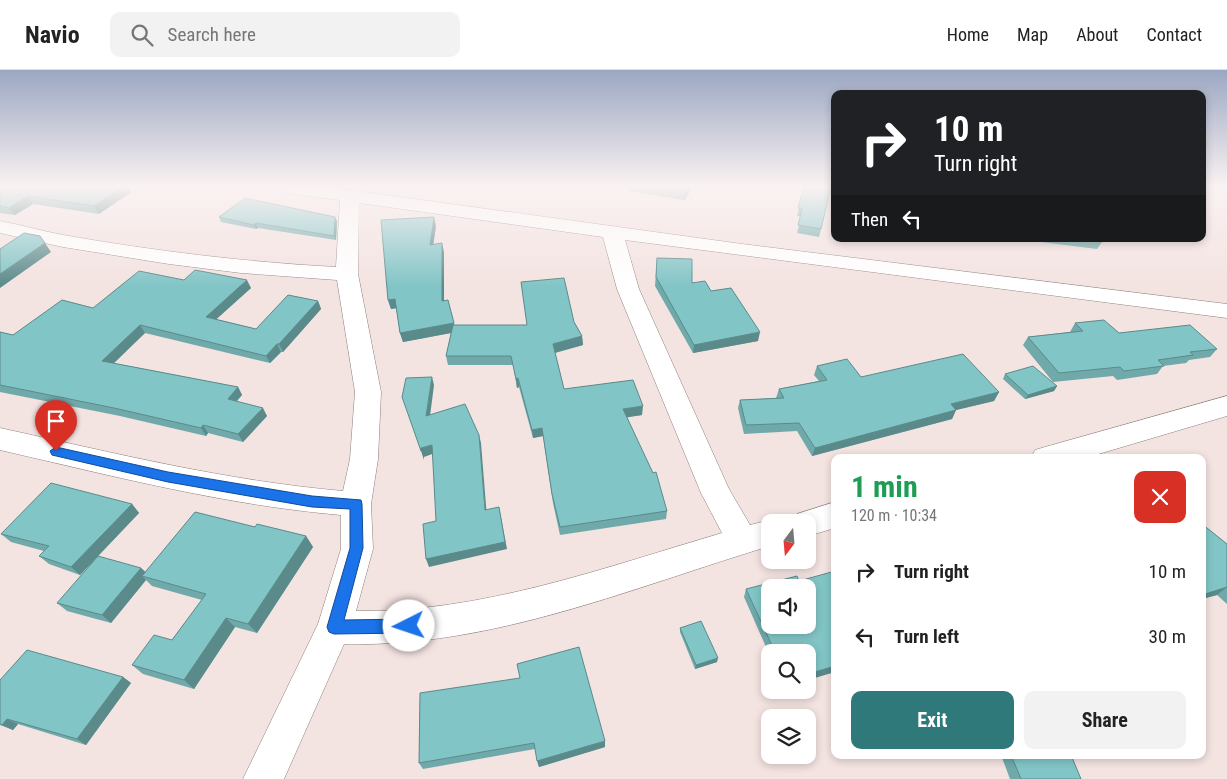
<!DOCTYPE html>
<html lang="en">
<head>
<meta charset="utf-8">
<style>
  :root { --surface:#fff; --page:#f2f2f2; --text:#222; --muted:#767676; --line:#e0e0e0; --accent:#30797b }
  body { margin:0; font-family:"Roboto Condensed",sans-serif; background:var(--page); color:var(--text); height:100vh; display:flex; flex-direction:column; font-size:19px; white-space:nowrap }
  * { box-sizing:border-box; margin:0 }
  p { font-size:16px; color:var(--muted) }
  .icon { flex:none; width:28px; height:28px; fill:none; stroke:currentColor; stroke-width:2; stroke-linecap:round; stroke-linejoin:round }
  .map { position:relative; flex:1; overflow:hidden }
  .side { position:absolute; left:831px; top:384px; width:375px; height:305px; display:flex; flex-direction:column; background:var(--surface); border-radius:10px; box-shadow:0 2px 8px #0003 }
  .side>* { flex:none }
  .guide { position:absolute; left:831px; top:20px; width:375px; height:152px; border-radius:10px; box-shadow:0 2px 8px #0003; background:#202124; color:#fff; overflow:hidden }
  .needle { width:32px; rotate:196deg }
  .buttons { position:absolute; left:761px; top:444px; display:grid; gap:10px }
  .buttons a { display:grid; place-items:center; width:55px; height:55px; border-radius:10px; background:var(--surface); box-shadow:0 2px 8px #0003; font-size:25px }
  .pin { position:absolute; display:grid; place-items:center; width:42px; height:42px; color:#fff; margin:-51px -21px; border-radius:50% 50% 50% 0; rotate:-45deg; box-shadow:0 0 5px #0007 }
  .pin .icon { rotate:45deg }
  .me { position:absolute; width:55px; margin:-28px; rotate:266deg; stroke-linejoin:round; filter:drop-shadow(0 0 4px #0008) }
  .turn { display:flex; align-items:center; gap:18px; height:105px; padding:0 20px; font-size:22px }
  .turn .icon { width:65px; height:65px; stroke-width:2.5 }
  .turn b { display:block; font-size:35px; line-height:42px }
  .then { display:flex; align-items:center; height:48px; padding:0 20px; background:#0003; gap:10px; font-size:19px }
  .round { display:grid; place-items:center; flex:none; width:52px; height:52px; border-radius:10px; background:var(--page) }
  .overview { display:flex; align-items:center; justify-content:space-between; height:85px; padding:0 20px }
  h1 { font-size:30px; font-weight:700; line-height:38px; color:#1e9e55 }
  .primary-button { display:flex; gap:10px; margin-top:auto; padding:10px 20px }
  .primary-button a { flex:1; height:58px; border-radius:10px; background:var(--accent); color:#fff; font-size:20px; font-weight:700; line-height:58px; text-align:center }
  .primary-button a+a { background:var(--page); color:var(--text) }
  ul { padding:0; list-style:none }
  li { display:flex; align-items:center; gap:15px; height:65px; padding:0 20px }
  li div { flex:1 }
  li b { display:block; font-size:19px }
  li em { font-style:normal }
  header { display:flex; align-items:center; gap:30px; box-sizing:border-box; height:70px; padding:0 25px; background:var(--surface); border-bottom:1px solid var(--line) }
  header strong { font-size:24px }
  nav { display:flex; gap:28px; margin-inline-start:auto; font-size:18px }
  .search { width:350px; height:45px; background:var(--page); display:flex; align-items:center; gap:12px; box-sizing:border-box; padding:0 18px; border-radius:10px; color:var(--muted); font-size:19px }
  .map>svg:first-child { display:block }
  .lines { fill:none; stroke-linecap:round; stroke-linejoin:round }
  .minor-casing { stroke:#8d7f7d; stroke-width:1 }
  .minor { fill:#fff; fill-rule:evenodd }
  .wall { fill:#70a9aa }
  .shaded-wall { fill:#5b8a8b }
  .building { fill:#82c5c6; stroke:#5b8a8b; fill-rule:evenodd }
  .route { fill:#1a73e8; stroke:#114b97 }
</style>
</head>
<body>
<header>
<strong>Navio</strong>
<div class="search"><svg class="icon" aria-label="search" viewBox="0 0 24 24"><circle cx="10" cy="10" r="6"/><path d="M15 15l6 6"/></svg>Search here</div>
<nav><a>Home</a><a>Map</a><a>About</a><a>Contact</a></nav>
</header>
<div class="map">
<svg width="1227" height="709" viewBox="0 0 1227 709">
  <rect width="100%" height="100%" fill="#f3e3e1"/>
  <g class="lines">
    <g class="minor-casing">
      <path id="minor" d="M277,117H327L742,174L1227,234V248L625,170L639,219L729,419L750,455L770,450L778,452H770V476C631,518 491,578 344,574L284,709H243L318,554L341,479V445C225,435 113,406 0,380V358C114,383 227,411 343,421L350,389L355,322L337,210L241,203L169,194L63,177L0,163V151C21,155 42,161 63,165C154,181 245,192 336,197L340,130L286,123L279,121ZM359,133L603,167L617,219L701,423L722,463C603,498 481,543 356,541L373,479L371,434L378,389L381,322L358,204Z
        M1227,326V346L1085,388H1031L1035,380L1045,377Z
        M835,432V458L808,466V452H793L797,444Z"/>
    </g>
    <use href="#minor" class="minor"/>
  </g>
  <path class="wall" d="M0,117L131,122L99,144L33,134L15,145L0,143Z
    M629,117H692L685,130L628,121Z
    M804,117L821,159L819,167L797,163L801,146H797Z
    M219,147L337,151L336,170L258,158L256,159L221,152Z
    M436,156L433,174L444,182V231L454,255H527L574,252L582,266L583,275L555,283L564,319L642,345L627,347L667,441L666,449L560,465L553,433L543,366L533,368L519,317L517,318L513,295H448L446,286L451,263L403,272L400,263L396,238L391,239L388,230Z
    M1040,169H1100L1102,172L1097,179L1041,172Z
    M657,188L692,213L711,221L758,271L693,283L655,216Z
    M184,210L251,218L216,249L256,259L318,231L321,239L283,282H281L270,293L145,263L113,293L238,317L242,325L237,331L267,346L243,372L208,363L206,366L120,346L0,322V262L13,265L93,238Z
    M1075,253L1119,263L1217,279L1210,287L1189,290L1186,293L1163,296L1157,304L1117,310L1113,306L1053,312L1023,275L1028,267L1070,262Z
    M817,296L861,307L999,322L994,331L956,340L952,349L812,386L797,361L744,364L738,338L740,330L776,328L779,319L819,311L814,305Z
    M1005,304L1057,316L1054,321L1025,329L1003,309Z
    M132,434L139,443L80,505L49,494L39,486L44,481L11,472L1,464Z
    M1202,454L1227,474V534L1217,525L1202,529Z
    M255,457L306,466L313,477L257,563L235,557L194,619L143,604L132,595L172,570L202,530L152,516L146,510L111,553L67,541L57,533L141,498L146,502Z
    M746,519L808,582H770V586L744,527Z
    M680,558L717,592L695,599L680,562Z
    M123,607L131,613L86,675L18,654L13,660L0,655V610Z
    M420,623L605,677L539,697L535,679L423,699L419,693Z
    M1001,685H1071L1081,709H1010Z"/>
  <path class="shaded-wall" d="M123,117H128L131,122L99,144L94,136Z
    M688,117H692L685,130V122Z
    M28,126L33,134L15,145L9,138Z
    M335,147L337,151L336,170L334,166Z
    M434,147L436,156L432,184L430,175Z
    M256,153L258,158L256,159L254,155Z
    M45,173L51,182L0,218V204Z
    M442,173L444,182V241L442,231Z
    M247,210L251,218L210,255L206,247Z
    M395,229L398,238L391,239L388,230Z
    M318,231L321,239L283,282L279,274Z
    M454,253L456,262L403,272L400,263Z
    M140,255L145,263L108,299L102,291Z
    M760,262L758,271L693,283L694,275Z
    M582,266L583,275L554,283L553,274Z
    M277,274L281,282L270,293L266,286Z
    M432,307L434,315L429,354L426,346Z
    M518,308L519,317L517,318L516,309Z
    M1057,316L1054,321L1025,329L1028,325Z
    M238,317L242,325L232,336L228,329Z
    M999,322L994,331L956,340L952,349L812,386L815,378L951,334Z
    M643,336L642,345L623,348V339Z
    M263,338L267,346L243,372L238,364Z
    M203,355L208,363L206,366L201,358Z
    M542,358L543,366L533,368L532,360Z
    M479,365L481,373L487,448L485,440Z
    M432,375L435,383L424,387V390L421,381V378Z
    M132,434L139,443L80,505L71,497Z
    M499,437L507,479L429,497L426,489Z
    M306,466L313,477L257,563L248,554Z
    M141,498L149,506H142L146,510L111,553L102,545Z
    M1227,517L1217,525L1202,529V525Z
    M226,548L235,557L194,619L184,610Z
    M718,588L717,592L695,599L696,595Z
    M835,596V602L808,610V604Z
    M123,607L131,613L86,675L77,669Z
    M7,649L18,654L13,660L2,655Z
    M605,671V677L539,697L537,691Z"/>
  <path class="building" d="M0,117H123L94,136L28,126L9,138L0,136Z
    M656,117H688L685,122Z
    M804,117H831L821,159L798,155L802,139L798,138Z
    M245,128L335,147L334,166L256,153L254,155L219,147Z
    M434,147L430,175L442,173V231L448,230L454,253L400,263L395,229L388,230L381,150Z
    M24,163L40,166L45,173L0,204V179Z
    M1077,169H1100L1102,172Z
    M657,188L692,189V213L705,211L711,221L731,218L760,262L694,275L656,207Z
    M195,200L247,210L206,247L256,259L288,225L318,231L279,274H277L266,286L140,255L102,291L238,317L228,329L263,338L238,364L203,355L201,358L114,338L0,315V262L13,265L62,230L93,238L139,201L184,210Z
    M564,208L574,252L582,266L553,274L564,319L633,310L643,336L623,339L653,403L656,402L667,441L560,457L552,424L542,358L532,360L518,308L516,309L511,286H446L453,255H527L521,212Z
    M1104,250L1119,263L1190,255L1217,279L1190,282L1193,285L1158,290L1164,296L1124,301L1120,297L1059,303L1028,267L1083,261L1075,253Z
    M963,284L999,322L951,334L956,340L815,378L799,353L746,355L740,330L784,328L779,319L827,310L817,296L847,289L861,307Z
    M1033,296L1057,316L1028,325L1005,304Z
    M432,307L426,346L465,334L479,365L485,440L499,437L505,472L426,489L423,454L436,451L432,375L421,378V381L402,327L406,308Z
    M51,413L132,434L71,497L39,486L49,476L1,464Z
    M195,442L255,457L257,454L306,466L248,554L226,548L184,610L132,595L154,565L172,570L206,524L142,506Z
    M1202,454L1227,474V517L1202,525Z
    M98,486L141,498L102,545L57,533Z
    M835,501V596L808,604V582H775L746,519L797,506L799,511ZM770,518H808V555H770Z
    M701,551L718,588L696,595L680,558Z
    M579,577L605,671L537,691L534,673L419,693L420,623L520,608L517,594Z
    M27,580L123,607L77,669L7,649L2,655L0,654V610Z
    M1011,685H1071L1081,709H1021Z"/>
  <linearGradient id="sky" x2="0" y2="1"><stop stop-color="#9ba7c2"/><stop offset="0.54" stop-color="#faf2f2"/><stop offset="1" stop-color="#faf2f2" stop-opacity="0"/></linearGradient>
  <rect width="1227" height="216" fill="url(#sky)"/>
  <path class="route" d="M56,377L168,402L312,426L361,430L362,434L363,478L344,550L409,549L414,551L416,556L414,561L409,563L334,564L329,562L327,557L350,478V439L312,437L168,412L52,385L50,381Z"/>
</svg>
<div class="buttons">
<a><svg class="needle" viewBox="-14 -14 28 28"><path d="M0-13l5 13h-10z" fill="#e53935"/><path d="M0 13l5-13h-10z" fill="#767676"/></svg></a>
<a><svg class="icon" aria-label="sound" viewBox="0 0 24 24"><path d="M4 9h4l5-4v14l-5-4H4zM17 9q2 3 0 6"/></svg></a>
<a><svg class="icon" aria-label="search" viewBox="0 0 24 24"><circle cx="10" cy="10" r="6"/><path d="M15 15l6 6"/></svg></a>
<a><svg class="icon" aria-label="layers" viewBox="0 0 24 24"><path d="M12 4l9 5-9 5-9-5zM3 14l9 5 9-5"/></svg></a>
</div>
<div class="pin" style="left:56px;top:381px;background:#d93025"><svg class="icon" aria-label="arrive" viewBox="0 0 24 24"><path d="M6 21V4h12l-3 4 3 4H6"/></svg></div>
<svg class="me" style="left:409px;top:556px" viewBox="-20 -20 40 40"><circle r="19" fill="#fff"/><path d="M0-13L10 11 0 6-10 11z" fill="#1a73e8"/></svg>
<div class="guide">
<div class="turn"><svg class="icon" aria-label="right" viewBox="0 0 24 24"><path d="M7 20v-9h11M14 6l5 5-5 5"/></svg><div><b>10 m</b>Turn right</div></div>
<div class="then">Then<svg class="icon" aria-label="left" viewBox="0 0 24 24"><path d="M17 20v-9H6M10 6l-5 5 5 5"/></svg></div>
</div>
<section class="side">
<div class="overview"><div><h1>1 min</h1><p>120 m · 10:34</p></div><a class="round" style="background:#d93025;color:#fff"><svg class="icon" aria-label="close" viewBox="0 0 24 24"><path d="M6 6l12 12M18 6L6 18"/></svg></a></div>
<ul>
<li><svg class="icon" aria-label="right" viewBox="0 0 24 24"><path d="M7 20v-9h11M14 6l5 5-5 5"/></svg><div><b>Turn right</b></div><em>10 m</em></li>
<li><svg class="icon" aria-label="left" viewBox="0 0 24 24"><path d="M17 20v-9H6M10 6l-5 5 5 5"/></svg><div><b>Turn left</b></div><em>30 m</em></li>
</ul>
<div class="primary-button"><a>Exit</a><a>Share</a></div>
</section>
</div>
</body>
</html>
